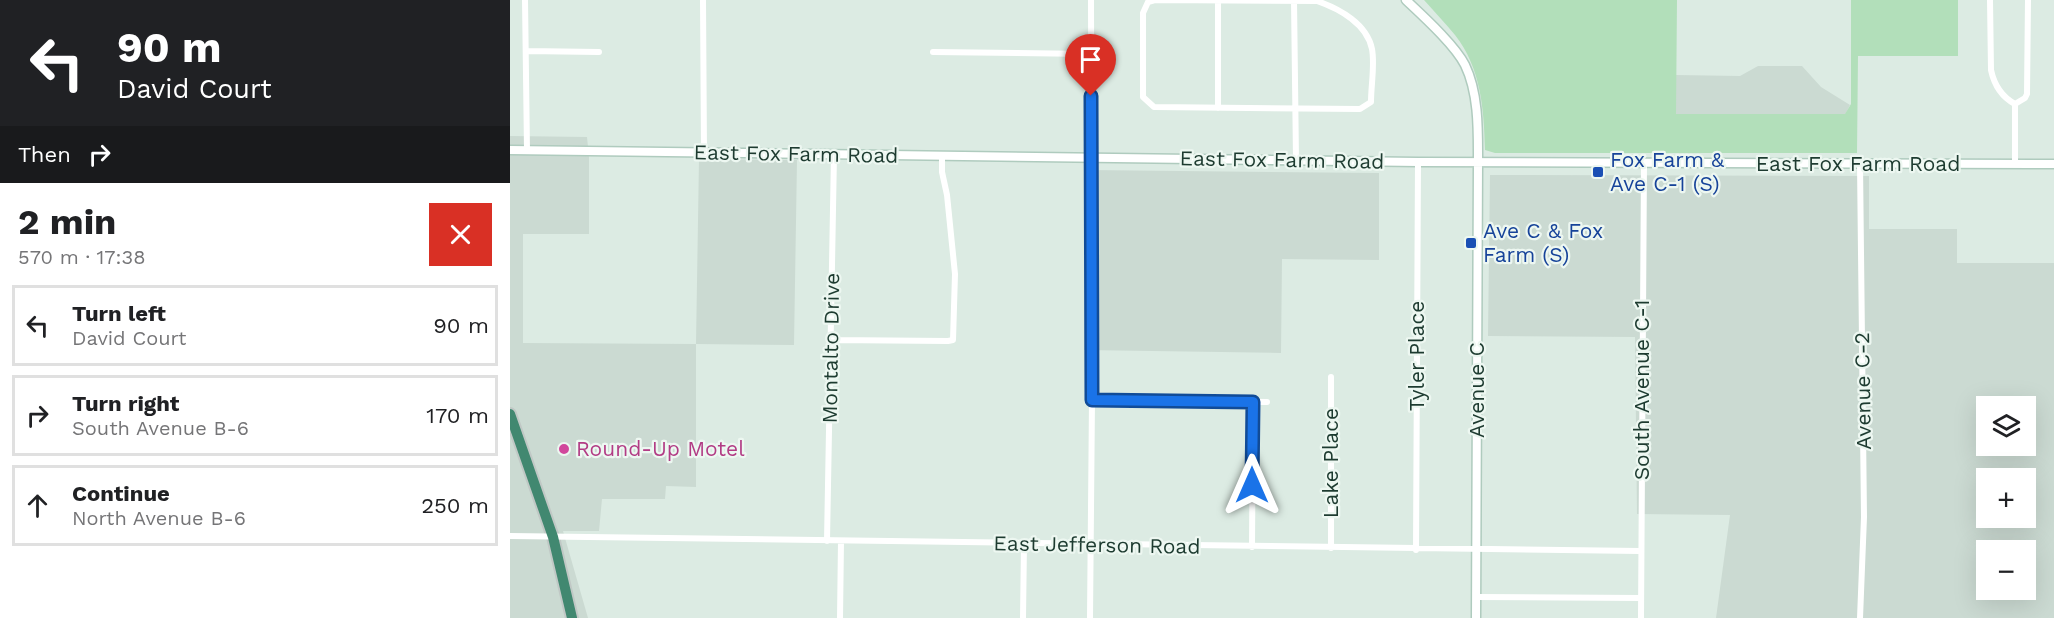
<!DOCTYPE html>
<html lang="en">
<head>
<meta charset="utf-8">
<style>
  :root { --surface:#fff; --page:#f2f2f2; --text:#202124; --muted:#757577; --line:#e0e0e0 }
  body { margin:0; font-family:"Work Sans",sans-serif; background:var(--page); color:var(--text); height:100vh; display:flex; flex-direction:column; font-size:22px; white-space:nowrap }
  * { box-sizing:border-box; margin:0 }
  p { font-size:20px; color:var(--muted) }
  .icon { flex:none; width:33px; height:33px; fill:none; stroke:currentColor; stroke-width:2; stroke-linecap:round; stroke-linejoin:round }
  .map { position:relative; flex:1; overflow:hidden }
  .drawer { display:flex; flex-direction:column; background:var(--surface); width:510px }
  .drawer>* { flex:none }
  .hud { background:#202124; color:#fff; overflow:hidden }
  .controls { position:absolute; left:1466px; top:396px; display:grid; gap:12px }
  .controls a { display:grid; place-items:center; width:60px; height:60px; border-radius:0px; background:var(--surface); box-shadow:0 6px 24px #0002; font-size:30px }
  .pin { position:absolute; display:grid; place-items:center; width:51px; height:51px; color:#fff; margin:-62px -26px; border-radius:50% 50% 50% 0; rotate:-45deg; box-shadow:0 0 6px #0007 }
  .pin .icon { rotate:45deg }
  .me { position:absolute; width:66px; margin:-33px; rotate:0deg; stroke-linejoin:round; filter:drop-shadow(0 0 4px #0008) }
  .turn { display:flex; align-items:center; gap:21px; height:126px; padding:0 18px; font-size:27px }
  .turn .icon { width:78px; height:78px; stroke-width:2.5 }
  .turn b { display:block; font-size:42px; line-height:51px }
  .then { display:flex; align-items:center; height:57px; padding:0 18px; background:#0003; gap:12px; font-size:22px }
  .round { display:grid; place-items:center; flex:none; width:63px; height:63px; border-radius:0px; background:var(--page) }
  .overview { display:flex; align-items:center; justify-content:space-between; height:102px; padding:0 18px }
  h1 { font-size:36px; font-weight:700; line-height:45px }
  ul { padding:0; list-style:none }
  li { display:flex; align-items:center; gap:18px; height:81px; margin:0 12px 9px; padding:0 6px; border:3px solid var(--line); border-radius:0px }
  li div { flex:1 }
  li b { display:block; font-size:22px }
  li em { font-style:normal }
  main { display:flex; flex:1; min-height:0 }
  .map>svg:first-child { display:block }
  .built { fill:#cbdad2; fill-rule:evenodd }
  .green { fill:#b2dfba }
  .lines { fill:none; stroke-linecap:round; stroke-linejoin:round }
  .secondary-casing { stroke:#afcbbe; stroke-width:11 }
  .trunk-casing { stroke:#c0c8c5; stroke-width:14 }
  .minor { stroke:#fff; stroke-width:6 }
  .secondary { stroke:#fff; stroke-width:8 }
  .trunk { stroke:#418870; stroke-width:10 }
  .route-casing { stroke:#114b97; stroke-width:15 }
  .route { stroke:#1a73e8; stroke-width:10 }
  .transit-dot { fill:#1a4fb4; stroke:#edf7f1; stroke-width:2 }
  .hotel-dot { fill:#d1479c; stroke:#edf7f1; stroke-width:2 }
  .labels { text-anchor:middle; stroke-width:4.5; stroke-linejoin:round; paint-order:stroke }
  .street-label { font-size:21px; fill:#1d3b30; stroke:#edf7f1 }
  .transit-label { font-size:21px; fill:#164399; stroke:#edf7f1; text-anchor:start }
  .hotel-label { font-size:21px; fill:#b23c85; stroke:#edf7f1; text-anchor:start }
</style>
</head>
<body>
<main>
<section class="drawer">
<div class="hud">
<div class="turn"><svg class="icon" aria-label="left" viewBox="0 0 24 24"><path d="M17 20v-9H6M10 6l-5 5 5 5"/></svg><div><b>90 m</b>David Court</div></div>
<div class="then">Then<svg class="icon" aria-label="right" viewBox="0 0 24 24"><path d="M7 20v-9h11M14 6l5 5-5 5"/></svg></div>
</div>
<div class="overview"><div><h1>2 min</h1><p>570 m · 17:38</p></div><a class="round" style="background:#d93025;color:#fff"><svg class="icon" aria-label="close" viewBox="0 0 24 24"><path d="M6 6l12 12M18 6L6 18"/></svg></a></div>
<ul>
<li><svg class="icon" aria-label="left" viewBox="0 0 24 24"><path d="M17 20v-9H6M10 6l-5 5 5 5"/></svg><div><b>Turn left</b><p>David Court</p></div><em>90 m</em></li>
<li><svg class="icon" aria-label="right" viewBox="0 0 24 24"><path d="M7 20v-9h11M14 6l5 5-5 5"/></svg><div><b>Turn right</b><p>South Avenue B-6</p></div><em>170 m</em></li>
<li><svg class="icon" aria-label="ahead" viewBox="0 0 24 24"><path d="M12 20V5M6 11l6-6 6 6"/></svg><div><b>Continue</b><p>North Avenue B-6</p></div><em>250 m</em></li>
</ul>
</section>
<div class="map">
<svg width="1544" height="618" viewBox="0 0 1544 618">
  <rect width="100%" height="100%" fill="#dcebe3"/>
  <path class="built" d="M1248,66H1292L1311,87L1340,105L1335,115L1166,114V75L1230,76Z
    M0,136L77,137L79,157V234H13V343L186,344L189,159L287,160L284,345L186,344V487L156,486L155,499H92L89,531H53L78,618H0Z
    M577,170L869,173V260L772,259L771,353L574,350Z
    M980,175L1359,176V229H1447V263H1544V618H1206L1220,515L1127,514L1125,337L978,336ZM1476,406H1515V446H1476ZM1476,478H1515V518H1476ZM1476,550H1515V590H1476Z"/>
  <path class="green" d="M914,0H1167L1166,114H1335L1341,104V0H1448V56H1348L1347,153H985L975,150C974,109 971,68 945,35C935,23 924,11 914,0Z"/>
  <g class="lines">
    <g class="secondary-casing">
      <path id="secondary" d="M896,0C913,16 945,45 955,65C969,94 968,131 968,162L966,618
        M0,150L908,162L1544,164"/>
    </g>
    <g class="trunk-casing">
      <path id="trunk" d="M0,414L43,537L62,618"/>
    </g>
    <path class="minor" d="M15,0L17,150
      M193,0L194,152
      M645,0L807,1C830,9 857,24 862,49C865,65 861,85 861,102L850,109L644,107L633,97V13L638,2Z
      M784,0L786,160
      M1480,0L1481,70C1484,84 1492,97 1505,104
      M708,1V108
      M16,51L89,52
      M423,52L581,54
      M1505,104L1515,98L1517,94L1518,0
      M1350,164L1354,517L1350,618
      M1505,164V104
      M321,340L438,341L443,340L445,274L437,195L432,172V156
      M821,377V548
      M582,400L757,402
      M0,536L1130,551
      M317,541L324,154
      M742,547L743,402
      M906,550L908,162
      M966,597L1131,598
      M330,618L331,541
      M513,618L514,543
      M580,618L582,400L581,0
      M1131,618L1134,163"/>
    <use href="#secondary" class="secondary"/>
    <use href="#trunk" class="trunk"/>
  </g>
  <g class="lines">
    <g class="route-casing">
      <path id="route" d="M581,96L582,400L743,402L742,485"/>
    </g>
    <use href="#route" class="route"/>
  </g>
  <g class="transit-dot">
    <rect x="1082" y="166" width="12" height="12" rx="3"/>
    <rect x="955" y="237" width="12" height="12" rx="3"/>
  </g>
  <circle class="hotel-dot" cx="54" cy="449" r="6"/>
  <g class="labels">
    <g class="street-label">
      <text transform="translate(286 154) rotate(1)" y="7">East Fox Farm Road</text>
      <text transform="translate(772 160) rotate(1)" y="7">East Fox Farm Road</text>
      <text x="1348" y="171">East Fox Farm Road</text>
      <text transform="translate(321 348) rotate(-89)" y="7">Montalto Drive</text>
      <text transform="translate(907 356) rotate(-90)" y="7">Tyler Place</text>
      <text transform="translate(967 390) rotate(-90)" y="7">Avenue C</text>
      <text transform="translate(1132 390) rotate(-90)" y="7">South Avenue C-1</text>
      <text transform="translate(1353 391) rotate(-91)" y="7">Avenue C-2</text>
      <text transform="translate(821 463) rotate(-90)" y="7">Lake Place</text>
      <text transform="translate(587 545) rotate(1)" y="7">East Jefferson Road</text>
    </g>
    <g class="transit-label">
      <text x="1100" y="167">Fox Farm &amp;<tspan x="1100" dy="24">Ave C-1 (S)</tspan></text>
      <text x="973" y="238">Ave C &amp; Fox<tspan x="973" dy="24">Farm (S)</tspan></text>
    </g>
    <g class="hotel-label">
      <text x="66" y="456">Round-Up Motel</text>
    </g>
  </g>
</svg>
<div class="controls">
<a><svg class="icon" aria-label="layers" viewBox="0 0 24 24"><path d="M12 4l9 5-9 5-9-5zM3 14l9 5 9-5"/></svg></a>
<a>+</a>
<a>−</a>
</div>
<div class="pin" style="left:581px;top:96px;background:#d93025"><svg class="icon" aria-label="arrive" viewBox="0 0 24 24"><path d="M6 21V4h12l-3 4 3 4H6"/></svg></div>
<svg class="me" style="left:742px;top:485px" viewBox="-20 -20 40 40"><path d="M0-17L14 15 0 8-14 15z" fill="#1a73e8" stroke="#fff" stroke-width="4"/></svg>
</div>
</main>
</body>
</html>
